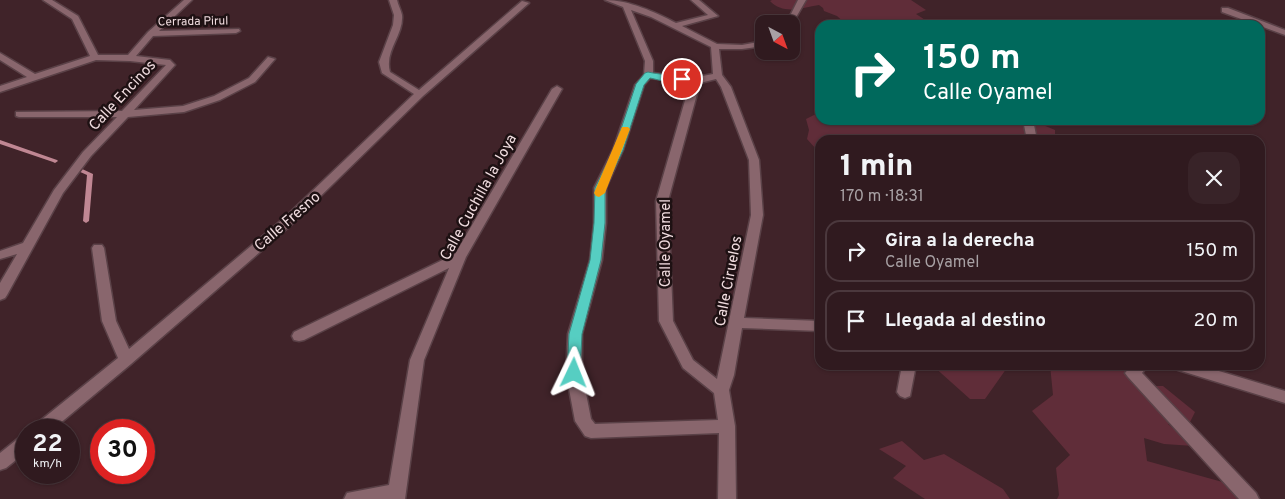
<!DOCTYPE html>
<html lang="es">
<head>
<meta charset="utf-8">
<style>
  :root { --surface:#301a1f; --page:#382328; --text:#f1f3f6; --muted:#a8a1a4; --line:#4b383d }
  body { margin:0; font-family:Overpass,sans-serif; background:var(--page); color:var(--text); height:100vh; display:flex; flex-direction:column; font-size:19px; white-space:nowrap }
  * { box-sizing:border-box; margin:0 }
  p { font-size:16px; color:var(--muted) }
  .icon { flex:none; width:28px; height:28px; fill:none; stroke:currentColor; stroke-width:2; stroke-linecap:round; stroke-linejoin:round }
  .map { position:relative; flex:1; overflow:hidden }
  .drawer { position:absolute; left:815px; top:135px; width:450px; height:235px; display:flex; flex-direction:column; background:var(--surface); border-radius:15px; box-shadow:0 1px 4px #0004,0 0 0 1px var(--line) }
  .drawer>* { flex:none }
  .banner { position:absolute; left:815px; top:20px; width:450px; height:105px; border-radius:15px; box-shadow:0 1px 4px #0004,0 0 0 1px var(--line); background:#00695c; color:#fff; overflow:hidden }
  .needle { width:32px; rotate:139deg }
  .buttons { position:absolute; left:755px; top:15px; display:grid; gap:10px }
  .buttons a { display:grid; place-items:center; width:45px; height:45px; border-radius:10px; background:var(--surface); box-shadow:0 1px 4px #0004,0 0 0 1px var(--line); font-size:25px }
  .speed { position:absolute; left:15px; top:419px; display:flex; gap:10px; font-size:25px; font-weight:700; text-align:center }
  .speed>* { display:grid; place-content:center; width:65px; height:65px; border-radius:50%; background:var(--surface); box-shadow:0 1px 4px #0004,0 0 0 1px var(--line); line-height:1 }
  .speed small { font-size:12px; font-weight:400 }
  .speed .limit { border:8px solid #d22; background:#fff; color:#111 }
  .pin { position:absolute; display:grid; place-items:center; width:42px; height:42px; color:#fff; margin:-21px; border:2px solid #fff; border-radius:50%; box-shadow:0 1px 5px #0007 }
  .me { position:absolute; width:55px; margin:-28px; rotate:2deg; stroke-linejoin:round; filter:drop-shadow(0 0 4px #0008) }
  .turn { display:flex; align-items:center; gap:18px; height:105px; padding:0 25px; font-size:22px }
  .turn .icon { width:65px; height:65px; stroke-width:2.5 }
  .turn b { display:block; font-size:35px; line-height:42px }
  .round { display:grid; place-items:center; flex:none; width:52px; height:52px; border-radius:15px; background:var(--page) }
  .headline { display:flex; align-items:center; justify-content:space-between; height:85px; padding:0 25px }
  h1 { font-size:30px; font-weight:800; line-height:38px }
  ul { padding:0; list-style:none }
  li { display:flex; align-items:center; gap:15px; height:62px; margin:0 10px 8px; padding:0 15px; border:2px solid var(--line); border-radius:15px }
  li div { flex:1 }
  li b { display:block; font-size:19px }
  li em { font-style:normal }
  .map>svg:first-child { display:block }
  .green { fill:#602d39 }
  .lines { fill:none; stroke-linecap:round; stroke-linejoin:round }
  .stream { fill:#c08793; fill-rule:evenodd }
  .minor-casing { stroke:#5a4147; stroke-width:3 }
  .minor { fill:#89666d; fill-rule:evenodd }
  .route { fill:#56cec2; stroke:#38867e }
  .slow { fill:#f59e0b }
  .labels { text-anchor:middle; stroke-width:5; stroke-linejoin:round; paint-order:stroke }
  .far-street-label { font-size:12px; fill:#f0dcdf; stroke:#1e1113 }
  .street-label { font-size:15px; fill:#f0dcdf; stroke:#1e1113 }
</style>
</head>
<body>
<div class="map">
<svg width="1285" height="499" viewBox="0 0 1285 499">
  <rect width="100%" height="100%" fill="#402329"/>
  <path class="green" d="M772,0H911L926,10L916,14L933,25H847L837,16L824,11L823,8L819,5C802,8 783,15 770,1Z
    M820,112V120H1031L1055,130V140H820V154L816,152V149L807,139L809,130L806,119Z
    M932,365H1009L985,399H970Z
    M1050,365H1125L1150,386H1163L1195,412L1190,422L1168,424L1194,446L1164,444L1144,438L1147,461L1226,483L1246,499H1057L1059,495L1056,468L1070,455L1032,411L1053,395Z
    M902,441L924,460L944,454L1003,489L1010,499H925L893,478L906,466L879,449Z"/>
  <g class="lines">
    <path class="stream" d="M0,140L57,160L58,161L55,163L53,162L0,144Z
      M80,168L93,174L89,221L86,223L83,221L87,175L78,171L77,170L78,169Z"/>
    <g class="minor-casing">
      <path id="minor" d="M43,0H52L78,16L98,55H128L148,32L184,0H192L159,31L239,29L240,31L236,33L153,36L136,56L170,60L175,65L134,110L183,106L214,96L249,78L268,57L275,59L255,82L220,100L184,112L128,117L91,156L63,193L7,295L5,298L0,300V283L17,254L0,259V251L23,243L54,190L83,152L117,117H19L16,116V112L122,111L166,65L130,61L96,60L0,92V86L27,77L0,60V53L35,74L90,56L72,19Z
        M389,0H397C398,5 401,10 402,15C404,35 384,51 390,72L419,90L522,1L529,3L423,96L291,225L131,364L52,430H33L35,425L118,358L102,321L92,248L94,245H102L104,248L116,321L129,349L283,219L414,94L382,73L379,62L393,25L394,15Z
        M605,0C629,0 655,12 676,23L708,15L691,0H699L718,16L682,26L717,44L742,45L764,41V46L742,49H719L722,75L731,87L759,160L763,215L744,318L820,321V331L742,328L734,375L729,390L735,426L736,499H718L719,433L591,438L585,436L575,421L566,373L568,334L590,260L594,223V188L613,150L635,85L644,75L645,61L623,7ZM631,10L651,17L711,47L713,74L692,78L653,73V61ZM650,78L690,83L656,201L659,321L683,368L714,393L718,420L595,424L591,419L582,373V334L602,260L606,223V188L623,150L644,85ZM716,79L721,87L749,160L751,215L717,379L693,360L673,321L668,201L700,83Z
        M798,0H806L791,26V24H786Z
        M1222,8H1228L1285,30V35L1222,12Z
        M557,86L562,89L466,257L424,360L405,499H344L347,493L389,485L410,360L449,268L304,340L299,341L294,340L292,336L294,332L455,254L552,89Z
        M1023,120H1033L1037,140H1027Z
        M902,365H916L910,396L905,398L900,396L897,392Z
        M1132,365H1148L1142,373L1256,493L1259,499H1239L1128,377L1125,373Z
        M1173,365H1199L1285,391V403L1175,369Z
        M26,435V452L6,468L0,470V453L20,437Z"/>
    </g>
    <use href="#minor" class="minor"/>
  </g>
  <path class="route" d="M648,72C656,74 681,76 686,79C677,86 660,80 650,78L644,85L623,150L605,188V223L601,260L582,334L580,373L578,377L574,378L569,377L567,373L569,334L590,260L594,223L595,188L614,150L636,84L645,73Z"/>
  <path class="slow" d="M622,127H628L630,129L605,193L599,197L596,196L594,193Z"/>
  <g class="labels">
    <g class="far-street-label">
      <text transform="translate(193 21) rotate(-1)" y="4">Cerrada Pirul</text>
    </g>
    <g class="street-label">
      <text transform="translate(122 95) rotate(-47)" y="5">Calle Encinos</text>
      <text transform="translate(478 197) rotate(-61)" y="5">Calle Cuchilla la Joya</text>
      <text transform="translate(287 221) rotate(-41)" y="5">Calle Fresno</text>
      <text transform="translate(665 243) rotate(-90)" y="5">Calle Oyamel</text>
      <text transform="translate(728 281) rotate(-79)" y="5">Calle Ciruelos</text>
    </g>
  </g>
</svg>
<div class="buttons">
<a><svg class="needle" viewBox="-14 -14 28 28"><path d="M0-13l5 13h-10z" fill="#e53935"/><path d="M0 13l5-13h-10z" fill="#a8a1a4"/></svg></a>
</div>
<div class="speed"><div>22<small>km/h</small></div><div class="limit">30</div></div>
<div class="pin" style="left:682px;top:79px;background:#d93025"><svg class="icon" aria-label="arrive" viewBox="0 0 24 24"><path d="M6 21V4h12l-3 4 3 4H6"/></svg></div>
<svg class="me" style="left:574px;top:373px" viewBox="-20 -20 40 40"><path d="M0-17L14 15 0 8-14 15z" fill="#56cec2" stroke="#fff" stroke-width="4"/></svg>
<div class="banner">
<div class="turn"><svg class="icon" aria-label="right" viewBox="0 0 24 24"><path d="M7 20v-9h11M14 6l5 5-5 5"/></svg><div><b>150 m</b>Calle Oyamel</div></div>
</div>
<section class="drawer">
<div class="headline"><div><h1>1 min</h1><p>170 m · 18:31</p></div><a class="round"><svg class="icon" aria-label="close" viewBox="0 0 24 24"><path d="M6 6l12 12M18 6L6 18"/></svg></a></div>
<ul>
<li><svg class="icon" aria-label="right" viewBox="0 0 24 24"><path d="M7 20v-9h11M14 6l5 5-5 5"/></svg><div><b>Gira a la derecha</b><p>Calle Oyamel</p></div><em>150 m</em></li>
<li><svg class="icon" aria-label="arrive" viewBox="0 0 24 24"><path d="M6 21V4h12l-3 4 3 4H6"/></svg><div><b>Llegada al destino</b></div><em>20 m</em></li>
</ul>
</section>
</div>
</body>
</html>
